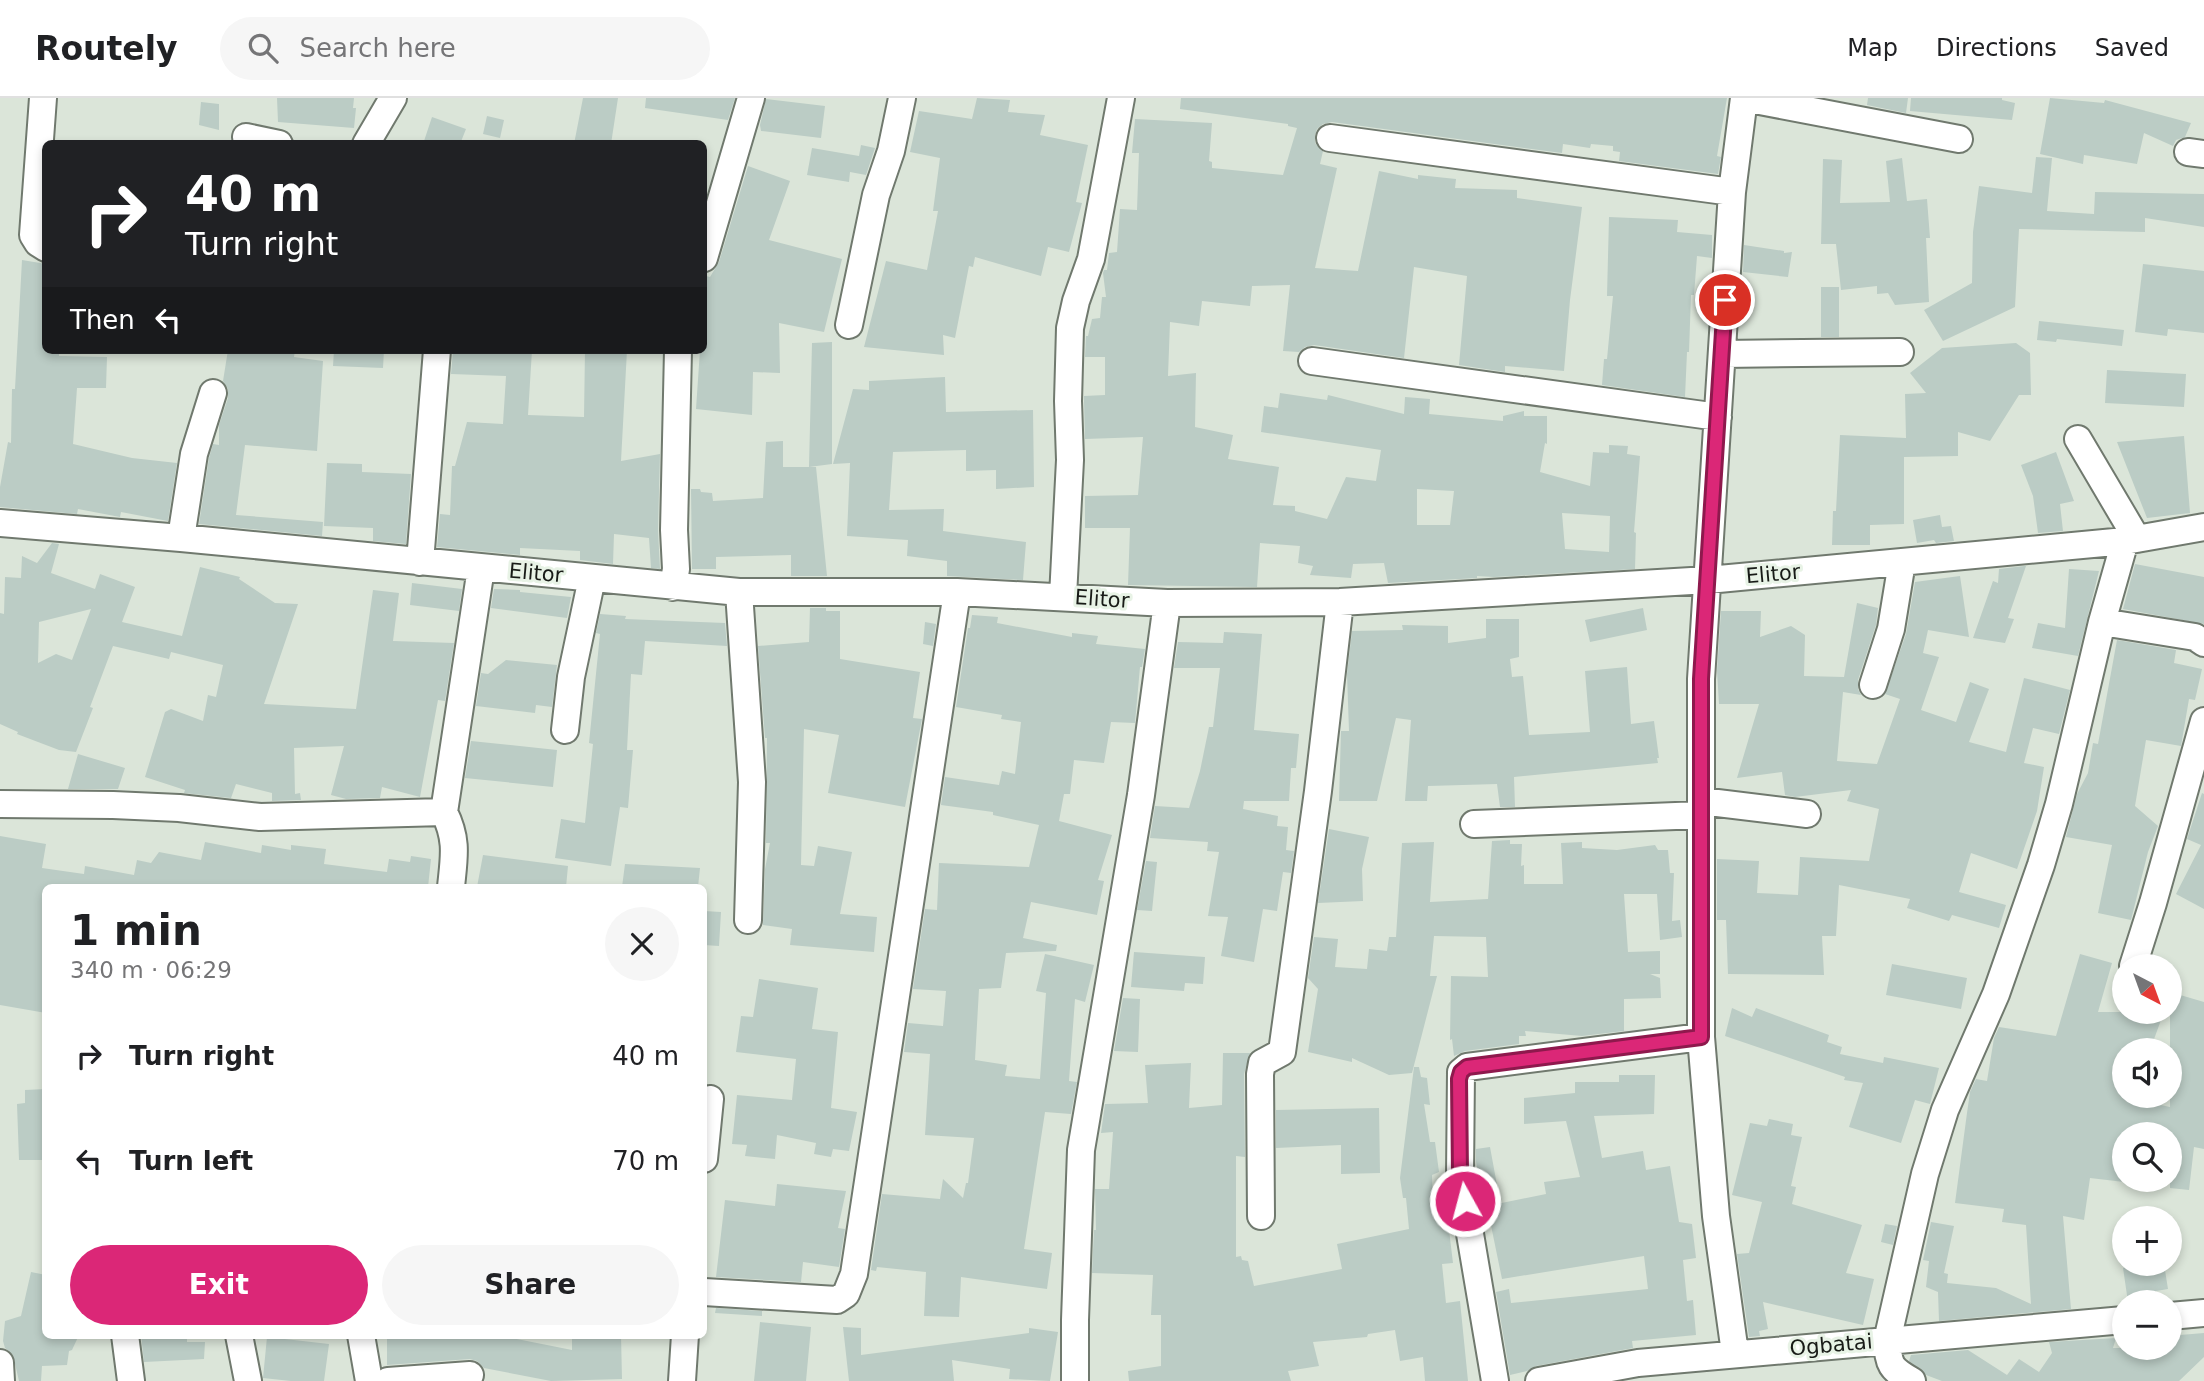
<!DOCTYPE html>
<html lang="en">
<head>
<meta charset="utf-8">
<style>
  :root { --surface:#fff; --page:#f6f6f6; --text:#202124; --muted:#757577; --line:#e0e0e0; --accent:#db2777 }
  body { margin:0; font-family:"DejaVu Sans",sans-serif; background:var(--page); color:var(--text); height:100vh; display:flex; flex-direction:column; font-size:26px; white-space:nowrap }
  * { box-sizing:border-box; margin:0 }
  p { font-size:23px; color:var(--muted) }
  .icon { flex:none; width:38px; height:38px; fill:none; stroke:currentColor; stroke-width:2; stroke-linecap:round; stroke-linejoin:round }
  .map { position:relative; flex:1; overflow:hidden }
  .details { position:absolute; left:42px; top:786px; width:665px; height:455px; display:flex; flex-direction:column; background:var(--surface); border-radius:10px; box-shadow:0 4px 10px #0003 }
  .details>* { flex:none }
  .banner { position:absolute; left:42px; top:42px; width:665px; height:214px; border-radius:10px; box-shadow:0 4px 10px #0003; background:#202124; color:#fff; overflow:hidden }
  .needle { width:46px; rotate:139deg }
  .controls { position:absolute; left:2112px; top:856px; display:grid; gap:14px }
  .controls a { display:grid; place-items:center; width:70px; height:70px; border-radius:50%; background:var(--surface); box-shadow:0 4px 10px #0003; font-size:35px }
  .pin { position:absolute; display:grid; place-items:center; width:60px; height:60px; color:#fff; margin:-30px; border:4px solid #fff; border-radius:50%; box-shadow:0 2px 7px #0007 }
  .me { position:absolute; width:77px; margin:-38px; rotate:353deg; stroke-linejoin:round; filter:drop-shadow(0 0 5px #0008) }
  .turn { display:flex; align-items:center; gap:24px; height:147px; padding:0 28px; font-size:32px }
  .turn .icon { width:91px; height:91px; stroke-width:2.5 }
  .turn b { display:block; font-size:49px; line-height:60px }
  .then { display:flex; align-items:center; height:66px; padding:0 28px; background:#0003; gap:14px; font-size:26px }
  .round { display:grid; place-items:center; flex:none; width:74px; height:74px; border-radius:37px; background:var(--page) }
  .overview { display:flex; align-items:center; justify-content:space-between; height:119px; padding:0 28px }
  h1 { font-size:42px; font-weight:700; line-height:52px }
  .primary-button { display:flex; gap:14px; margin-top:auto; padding:14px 28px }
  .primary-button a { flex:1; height:80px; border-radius:42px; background:var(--accent); color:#fff; font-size:28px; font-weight:700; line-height:80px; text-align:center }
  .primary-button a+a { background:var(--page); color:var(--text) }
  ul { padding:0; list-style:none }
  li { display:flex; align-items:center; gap:21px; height:105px; padding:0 28px }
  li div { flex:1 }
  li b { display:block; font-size:26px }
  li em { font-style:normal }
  header { display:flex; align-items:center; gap:42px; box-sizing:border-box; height:98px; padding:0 35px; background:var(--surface); border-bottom:2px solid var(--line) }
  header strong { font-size:33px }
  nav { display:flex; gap:38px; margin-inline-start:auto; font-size:24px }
  .search { width:490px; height:63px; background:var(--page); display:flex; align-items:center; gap:18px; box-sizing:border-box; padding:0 24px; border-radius:38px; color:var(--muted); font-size:26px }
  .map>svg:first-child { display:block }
  .building { fill:#bbccc5; fill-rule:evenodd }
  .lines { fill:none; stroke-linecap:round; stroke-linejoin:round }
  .minor-casing { stroke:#70796e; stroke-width:30 }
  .minor { stroke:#fff; stroke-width:26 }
  .route-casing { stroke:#8e194d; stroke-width:18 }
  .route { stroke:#db2777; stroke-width:12 }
  .labels { text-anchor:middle; stroke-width:6; stroke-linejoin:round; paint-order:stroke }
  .street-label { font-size:21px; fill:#181b17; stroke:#e8f3e6 }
</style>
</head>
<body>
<header>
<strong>Routely</strong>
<div class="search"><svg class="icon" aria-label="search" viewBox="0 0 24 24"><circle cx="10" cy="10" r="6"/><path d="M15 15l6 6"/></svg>Search here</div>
<nav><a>Map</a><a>Directions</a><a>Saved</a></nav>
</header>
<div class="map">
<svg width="2204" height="1283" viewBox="0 0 2204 1283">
  <rect width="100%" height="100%" fill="#dbe5d9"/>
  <path class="building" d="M277,0H354L353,10H356L354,30L278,24Z
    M583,0H618L611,46H574Z
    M646,0H735L728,22L645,10Z
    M977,0L1010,2L1008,14L1045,17L1040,37L1088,47L1076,104L1082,105L1069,154L1048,149L1041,178L975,159L973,169L969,168L955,240L943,237L944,257L864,249L886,163L927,172L938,113H933L940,60L910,54L919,13L972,21Z
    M1181,0H1727L1717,58L1721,59L1718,76L1619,63L1620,54L1613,53V48L1591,46L1590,50L1563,46L1562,55L1332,24L1323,26L1317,31L1315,37V45L1323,53L1320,66L1337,70L1315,170L1358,173L1379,73L1418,81V77L1456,81L1455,90L1517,92V100L1582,109L1570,202L1564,273L1505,268V274L1459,267L1467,178L1414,169L1404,260L1314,247L1305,249L1299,254L1283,253L1290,187L1252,188L1250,208L1202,203L1199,228L1170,224L1168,278L1196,275L1195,329L1233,337L1228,361L1279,369L1273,407L1295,408V413L1327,421L1346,379L1376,383L1381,352L1261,334L1264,308L1278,310L1280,295L1327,302L1328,297L1404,316L1405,299L1430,301L1429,316L1503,323V318L1524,313V318H1547V346L1545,345L1540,374L1590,388L1593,354L1609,355V347L1628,348L1627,356L1640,358L1634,434L1636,435L1635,471L1494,479L1477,478V480L1388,485L1384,465L1353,466L1351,480L1310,477L1313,468L1298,465L1300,448L1260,445L1257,489L1128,487L1130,430H1085V398L1138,397L1143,339L1085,341L1084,303V298L1105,297V259H1085L1086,238H1088L1092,221L1100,220L1102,199H1106L1103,175L1104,172H1107L1109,155L1117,154L1120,111L1137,112L1139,55H1132L1135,21L1212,25L1209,63L1212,64V70L1283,77L1297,30L1288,28V26L1180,11ZM1417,391L1454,393L1450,427H1417ZM1562,415L1610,418L1609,454L1565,451Z
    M1868,0H1908L1906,15L1867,7Z
    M1911,0H2002V2L2015,5L2012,22L1910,13Z
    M2050,0L2104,5L2105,2L2191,25L2185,39L2176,42L2173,48L2144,35L2137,66L2084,57L2083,66L2040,56Z
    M766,1L825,8L821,40L761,33L760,27Z
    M201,4L219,6V32L199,27Z
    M487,18L504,22L500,40L483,36Z
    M432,19L466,31L460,46H423Z
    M861,47L875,50L866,77L850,74L849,84L807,77L812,50L859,58Z
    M2036,59L2052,60L2047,113L2094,116L2095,94L2204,96V129L2145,120V134L2019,131L2015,209L1943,243L1924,212L1972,185L1973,134L1979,88L2032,95Z
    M1902,60L1907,103L1927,101L1930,140H1926L1929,204L1895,207L1888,195L1877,196V188L1841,192L1836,146H1821L1823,61L1842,62L1840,105L1890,104L1886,63Z
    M748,68L790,83L769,142L842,161L824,234L779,225L780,275L753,274L752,317L696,311L700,252H704V187L706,178L710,179L719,164Z
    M1609,119L1678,122L1677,134L1712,137V160L1697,158L1694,197H1691L1689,254H1687L1685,299L1602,287L1604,261H1607L1613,198H1607Z
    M1744,147L1784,153V155L1792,154L1788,179L1743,174Z
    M22,162L46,166V252H59V258L107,259L106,290H77L73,346L132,360L177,365L168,423L121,414L120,419L78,411L77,416L0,409V389L8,344L11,345L12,291H15Z
    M2143,166L2204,173V235L2168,231L2167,238L2135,234Z
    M1821,189H1839V239H1821Z
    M2039,223L2124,232L2122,248L2057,241L2056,244L2037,242Z
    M832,244V366L809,369L812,245Z
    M2016,245L2030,255L2031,297H2019L1990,343L1958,334V358L1904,359V426L1870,427V447H1832L1833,413H1836L1840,337L1906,340L1905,296L1926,295L1910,275L1942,250Z
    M228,252H295L294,259L323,263L317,353L245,347L236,417L323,424L322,438L199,426L209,360L213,346L219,347V327L228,300V291L223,283Z
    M334,252H384L383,270L333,268Z
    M453,252H532L528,317L584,319L585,252H627L621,363L660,356L658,432L660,471L651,470L649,440L614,436L613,466L580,462V453L520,450V457L437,449L440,416L450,417L452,368H455L467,324L503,326L506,278L451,276Z
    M2107,272L2186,276L2184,309L2105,305Z
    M945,279L946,314L1033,312L1034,389L996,391V372L966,373V352L893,354L889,412L944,411L943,433L1026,444L1023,482L947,478V463L907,458L908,442L847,438L850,365L833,366L853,291L869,292V283Z
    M2184,338L2190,415L2147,420L2117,344Z
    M783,343V369H816L827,478H791V457L716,459V471H692L691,391H700L701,394L712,395L713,403L763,400L766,344Z
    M2056,354L2074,403L2060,406L2063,433L2038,435L2033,398L2021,367Z
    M327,365L362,366V374L411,376L406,446L373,443V430L324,428Z
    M1940,417L1942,429L1951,428L1954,443L1936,445L1934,442L1917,445L1913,422Z
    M52,445L59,446L51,475L95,491L100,476L135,489L122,524L182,538L200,469L240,479L239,481L275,505L298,506L264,606L356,611L373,492L399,495L393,543L454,545L445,603L438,602L420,699L382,689L380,700L346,701L331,697L344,648L294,650L295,696L300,695L301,702L272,703V695L236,686L231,700L184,695L185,692L145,679L165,614L171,611L203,623L208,597L216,599L223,567L171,554L169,561L113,548L90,609L93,610L76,654L59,652L17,636L18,634L0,626V515L4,516L5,479L21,480L22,458L37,465ZM91,511L72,562L56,556L38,565L39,524Z
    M2135,466L2204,479V526L2123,511Z
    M2024,468H2026L2008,520L2014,521L2005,545L1973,540L1993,483L1998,485L1999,471Z
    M2069,471L2099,473L2078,558L2032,550L2038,525L2065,530Z
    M1960,478L1969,539L1928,532L1923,555L1939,559L1921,612L1956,624L1970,584L1989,591L1969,644L2006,654L2024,580L2070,592L2059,636L2033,630L2024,665L2044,669L2037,713L2017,771L1971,755L1959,794L2006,807L1999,830L1952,817L1949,823L1907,810L1910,801L1839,787L1836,838H1822L1824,877L1728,876L1726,822H1717V761L1759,763L1757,795L1798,797L1800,759L1869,763L1879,711L1847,703L1851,692L1795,699L1785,697L1782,674L1737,680L1759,606H1719L1717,573L1721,513H1761L1760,539L1791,528L1805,537L1804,578L1844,579L1857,505L1878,510L1876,527L1858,582V591L1861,597L1843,594L1837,663L1877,666L1900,601L1885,596L1906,536L1915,484Z
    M412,485L462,491L459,513L410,507Z
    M494,491L520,492V494L571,499L567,520L491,510Z
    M810,510H826V513H840V561L920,574L913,620L922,621L905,709L828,695L839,637L804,631L801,767L814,768L818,748L852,754L840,816L877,819L874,854L790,847L792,831L763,827L765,771L770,745H766L767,640H765L758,548L809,544Z
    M1643,510L1647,532L1590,544L1585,522Z
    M600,516L626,518L625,521L725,525L727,548L645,543L642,577L631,576L627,652H633L628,710L620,709L611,768L555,760L561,721L585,725L593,646L589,645L600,536L596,535Z
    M972,517L998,519L997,525L1072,539V535L1098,538L1096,546L1145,551L1142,569H1140L1135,625L1111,624L1104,665L1074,662L1070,696H1064L1059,723L1112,737L1098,782L1104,783L1097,817L1031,804L1023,840L1057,847L1056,853L1006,855L1001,890L979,891L975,962L1007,967L1005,978L1040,981L1046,895L1036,893L1045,856L1094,867L1085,904L1075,901L1069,983L1077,984L1071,1016L1045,1014L1024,1151L1052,1155L1047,1191L961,1179L959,1219L924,1218L926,1174L877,1169L876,1173L871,1172L882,1096L940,1101L943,1081L963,1100L966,1085H968L974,1040L925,1037L930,956L904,954L908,925L943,928L946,893L913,891L925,811L937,812L939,765L1029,769L1039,727L993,717V714L941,707L945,679L999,687L1002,673L1015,676L1021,624L1001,621L1002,617L956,609L968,530H970Z
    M1486,521H1519V559L1510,561L1512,579L1523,578L1529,637L1590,634L1585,573L1627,569L1631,626L1654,623L1659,660H1657L1658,665L1514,679L1515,709H1500L1497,686L1428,688L1427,703H1405L1411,622L1396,620L1377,703H1339L1341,633H1349L1347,576L1352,533L1403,532L1402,527L1448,528V545L1486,540Z
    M925,524L936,526L933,548L923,546Z
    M1224,534L1262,536L1254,632L1299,636L1296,670H1291L1289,703H1244L1243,711L1278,718L1277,728L1288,729L1286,752L1294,753L1291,775L1283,774L1277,813L1263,811L1254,864L1221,858L1228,819L1208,818L1219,754L1207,753L1208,744L1150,740L1155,708L1189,710L1200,673L1209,629H1213L1220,570H1174L1178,544L1223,545Z
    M2117,542L2176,552L2174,565L2202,571L2195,602L2189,601L2181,648L2146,642L2135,708L2158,728L2148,754L2131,822L2098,815L2112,747L2066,739L2077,696L2088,675L2093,645L2098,646Z
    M506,562L557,567L552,609L536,607L535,615L476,608L481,575L488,576Z
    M471,643L557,652L553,689L465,680Z
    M78,656L125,670L118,691H68Z
    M2202,695L2204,696V811L2176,796L2201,747L2187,741Z
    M1329,731L1369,739L1362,771L1363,803L1318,805Z
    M0,738L46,746L42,770L84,776L85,768L134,777L137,762L151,765L159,754L201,762L205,744L261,755L262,747L291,752V747L326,751L324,766L387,774L389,761L410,764L411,758L431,761L428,789H46V915L0,907Z
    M1510,742V746H1522L1521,768L1524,767V786H1563L1561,745L1582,744V750L1617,752L1655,747L1658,752H1668L1670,775H1674L1672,823L1680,822L1682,839L1660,842L1657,796H1624L1628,854L1660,853V876H1650L1660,880L1661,900L1624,901V933L1582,938L1525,933L1526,938H1519V946L1465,953L1454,958L1452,941L1450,942L1451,878L1488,879L1486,839L1434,838L1430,878H1437L1412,975L1389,977L1352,960V964L1308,954L1318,891L1308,880L1314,839L1338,841L1335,869L1367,871L1369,851L1387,853L1389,839H1396L1402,745L1434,744L1430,804L1488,801L1492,743Z
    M483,757L568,768L566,789H477Z
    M1146,763L1157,764L1152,813L1137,812Z
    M625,766L700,770L698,789H622Z
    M704,813L721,814L719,848L704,847Z
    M1134,854L1205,859L1203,886L1185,885L1184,893L1131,889Z
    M2080,856L2112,865L2098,914H2164L2150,952H2124V998H2133L2132,1001L2170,1009V894L2204,904V1051L2194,1049L2189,1092L2170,1090V1036H2124V1084L2090,1080L2084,1122L2063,1118L2071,1211L1939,1223L1938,1194L1926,1189L1929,1163L1923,1162L1931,1124L1954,1128L1944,1175L1948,1176L1947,1185L1996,1190L2031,1206L2026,1127L2002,1124L2004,1111L1955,1105L1967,1015L1970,994L1976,981L1987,983L1994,940L1999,929L2056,938Z
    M1892,866L1967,880L1961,911L1886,897Z
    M759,881L818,890L812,931L838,934L831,1010L857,1014L849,1053L833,1051L831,1059L814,1056L816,1045L777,1037L775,1061L745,1058L747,1047L732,1046L737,997L792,1002L796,961L736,954L741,918L753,919Z
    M1123,900L1140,901L1138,954L1114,953Z
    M1732,910L1752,919L1756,910L1829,937L1827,944L1842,949L1840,956L1883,965L1884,959L1939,970L1930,1006L1915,1002L1901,1045L1849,1029L1863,985L1844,982L1845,979L1725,938Z
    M1223,955H1250L1244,976L1245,1059L1236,1058V1159L1241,1158L1242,1162L1248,1163L1254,1188L1342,1171L1337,1146L1409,1131L1406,1100H1403L1400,1080L1414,969H1419L1421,979L1427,980L1430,1007L1424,1006L1430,1044H1435L1439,1074L1432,1077L1433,1109L1439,1108L1441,1125L1448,1124L1453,1165L1442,1166L1446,1205L1460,1203L1468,1283H1425L1423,1259L1400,1263L1395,1232L1368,1236L1367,1239L1313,1244L1319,1268L1288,1273L1291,1283H1129L1128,1273L1161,1268V1217H1151L1153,1177L1092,1175L1094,1132H1096L1095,1091H1109L1113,1034L1101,1035L1105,1006L1148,1005L1145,967L1191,965L1189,1010L1222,1007Z
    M1619,977H1655L1654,1016L1594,1018L1602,1060L1643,1053L1646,1072L1670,1068L1679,1124L1692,1126L1696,1160L1683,1162L1687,1203L1693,1202L1696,1237L1632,1243L1633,1250L1536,1268L1527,1273L1510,1277L1496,1194L1509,1191L1511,1205L1648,1191L1644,1158L1502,1181L1487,1108L1546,1096L1544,1084L1580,1079L1566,1023L1524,1026V1000L1575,995V984H1619Z
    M46,991V1062H19L17,1006L25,1005V992Z
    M1379,1010L1380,1075L1341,1076V1047L1276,1050V1012Z
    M1769,1021L1793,1026L1791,1037L1802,1039L1791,1088L1796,1089L1792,1106L1862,1127L1846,1175L1874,1181L1863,1227L1763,1204L1768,1231L1759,1233L1760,1238L1749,1239L1737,1156L1749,1155L1762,1104L1732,1097L1750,1025L1767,1028Z
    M1490,1049L1499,1098L1483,1101L1476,1064V1051Z
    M777,1086L846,1093L838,1130L845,1131L839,1169L803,1164L801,1184L716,1179L725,1102L775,1108Z
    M1885,1126L1897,1128L1893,1147L1881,1144Z
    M2149,1166H2164L2168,1191L2156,1193L2157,1204H2128L2123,1170Z
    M31,1174L46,1177V1237H79L72,1252L69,1253L67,1267L42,1268L41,1283H19L13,1257L5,1250L3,1243L5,1223L21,1218Z
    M716,1210L762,1213V1218L715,1215Z
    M760,1224L811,1229L806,1283H754Z
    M843,1229L861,1230V1257L1029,1235V1230L1058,1234L1050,1283L1009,1281L1010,1271L952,1262L954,1283H849Z
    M2204,1235V1259L2179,1283H1942L1926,1277L1909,1263L1911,1257L1968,1252L2007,1277L2019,1261L2039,1274L2052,1255L2049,1244L2116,1240L2113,1250H2170V1246L2175,1248L2180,1237Z
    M141,1237H187V1244H205L204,1261L144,1264Z
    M387,1237H496L572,1252V1237H621L622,1281L551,1283L484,1270L477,1263L470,1261L387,1267Z
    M267,1239L329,1246L324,1283H291L263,1280Z"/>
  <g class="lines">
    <g class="minor-casing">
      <path id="minor" d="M43,0L33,137L38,145L46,150
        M1744,0L1959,41
        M246,39L279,46
        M1330,40L1732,94
        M366,46L393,0
        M2188,54L2204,56
        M704,160L751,0
        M849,227L876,97L891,53L902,0
        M1722,256L1900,254
        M1312,263L1718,319
        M2078,341L2137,441
        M0,425L181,440L739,494H957L1167,505L1340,504L1708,482L2125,443L2204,429
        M181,440L194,356L213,295
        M420,464L437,252
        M673,489L676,471L674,432L678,252
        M739,494L752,684L748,822
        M1063,499L1070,362L1068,303L1070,230L1076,203L1091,161L1121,0
        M2102,524L2195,539L2204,545
        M1873,587L1891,531L1902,464
        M565,632L571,579L592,480
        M1701,703L1807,716
        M0,706L113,707L179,710L260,719L444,714
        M1474,726L1701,717
        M451,789C454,759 458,742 444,714L481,470
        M2133,868L2153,805L2204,623
        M704,1061L710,1001
        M1261,1118L1260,976L1262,965L1282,954L1318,693L1340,504
        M704,1194L837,1202L846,1196L854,1176L957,494
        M2170,1218L2204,1215
        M125,1237L131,1283
        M239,1237L248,1283
        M361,1237L369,1283
        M1735,1255L1716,1118L1701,939V581L1732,94L1744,0
        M0,1265L1,1283
        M388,1283L470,1277
        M682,1283L685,1237
        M1075,1283V1222L1081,1052L1141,697L1167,505
        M1495,1283L1460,1077L1461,974L1467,969L1701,939
        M1539,1283L1638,1265L2124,1222
        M1912,1283C1890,1270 1889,1268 1887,1243L1925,1076L1945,1012L1996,896L2041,767L2059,706L2102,524L2125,443"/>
    </g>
    <use href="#minor" class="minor"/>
  </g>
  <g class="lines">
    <g class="route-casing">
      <path id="route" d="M1465,1103L1460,1077L1459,981L1461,974L1467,969L1701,939V581L1725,202"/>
    </g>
    <use href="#route" class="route"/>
  </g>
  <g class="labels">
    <g class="street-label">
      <text transform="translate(536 475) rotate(5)" y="7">Elitor</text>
      <text transform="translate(1773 476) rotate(-5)" y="7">Elitor</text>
      <text transform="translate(1102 501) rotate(4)" y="7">Elitor</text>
      <text transform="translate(1831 1247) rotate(-5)" y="7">Ogbatai</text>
    </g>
  </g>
</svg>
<div class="controls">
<a><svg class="needle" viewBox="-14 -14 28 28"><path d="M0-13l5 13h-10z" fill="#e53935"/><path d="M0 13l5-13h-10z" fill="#757577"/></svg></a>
<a><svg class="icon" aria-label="sound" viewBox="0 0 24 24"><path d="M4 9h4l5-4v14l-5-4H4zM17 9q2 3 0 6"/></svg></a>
<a><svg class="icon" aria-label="search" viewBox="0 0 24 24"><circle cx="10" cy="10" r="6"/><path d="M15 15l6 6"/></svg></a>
<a>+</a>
<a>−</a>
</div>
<div class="pin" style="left:1725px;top:202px;background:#d93025"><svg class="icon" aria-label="arrive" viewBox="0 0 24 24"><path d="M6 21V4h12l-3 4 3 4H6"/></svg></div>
<svg class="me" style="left:1465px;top:1103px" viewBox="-20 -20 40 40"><circle r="17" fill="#db2777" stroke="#fff" stroke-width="3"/><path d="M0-11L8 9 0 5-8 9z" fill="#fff"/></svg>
<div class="banner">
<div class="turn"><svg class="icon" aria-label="right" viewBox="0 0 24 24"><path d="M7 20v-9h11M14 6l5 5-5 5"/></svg><div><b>40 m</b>Turn right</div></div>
<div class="then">Then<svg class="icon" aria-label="left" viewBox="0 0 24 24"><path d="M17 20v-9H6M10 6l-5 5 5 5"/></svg></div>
</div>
<section class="details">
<div class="overview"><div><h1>1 min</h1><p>340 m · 06:29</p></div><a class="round"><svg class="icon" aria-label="close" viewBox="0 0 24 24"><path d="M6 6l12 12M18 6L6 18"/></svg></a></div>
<ul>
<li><svg class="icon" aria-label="right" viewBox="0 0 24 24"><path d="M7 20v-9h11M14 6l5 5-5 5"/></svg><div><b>Turn right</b></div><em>40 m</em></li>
<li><svg class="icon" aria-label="left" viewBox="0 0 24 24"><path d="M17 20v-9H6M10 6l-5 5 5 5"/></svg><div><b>Turn left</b></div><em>70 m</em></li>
</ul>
<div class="primary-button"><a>Exit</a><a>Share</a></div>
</section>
</div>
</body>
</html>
